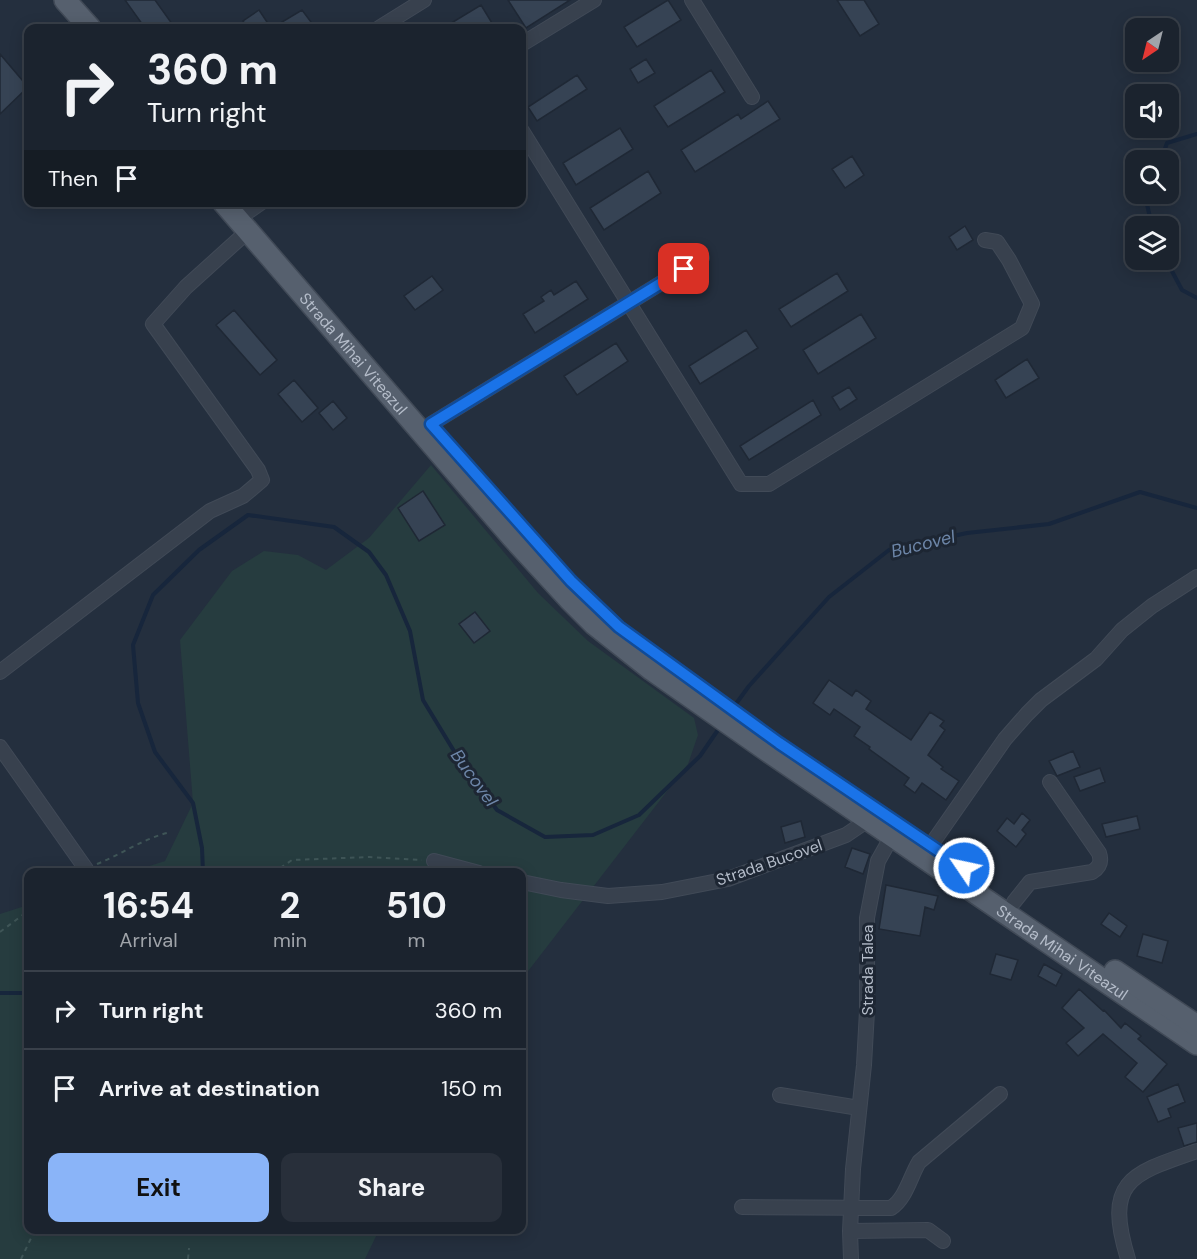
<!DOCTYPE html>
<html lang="en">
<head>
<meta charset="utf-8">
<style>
  :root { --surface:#1b232e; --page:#282f3a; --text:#f1f3f6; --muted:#a0a4aa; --line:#39404a; --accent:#8ab4f8 }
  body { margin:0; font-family:"DM Sans",sans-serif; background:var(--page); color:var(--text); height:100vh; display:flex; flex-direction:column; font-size:22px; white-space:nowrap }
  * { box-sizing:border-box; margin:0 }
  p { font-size:20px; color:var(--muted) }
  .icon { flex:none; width:33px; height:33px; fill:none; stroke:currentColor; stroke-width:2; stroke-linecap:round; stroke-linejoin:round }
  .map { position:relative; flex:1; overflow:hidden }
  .drawer { position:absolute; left:24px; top:868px; width:502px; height:366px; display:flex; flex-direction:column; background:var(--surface); border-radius:12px; box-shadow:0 3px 15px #0003,0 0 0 2px var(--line) }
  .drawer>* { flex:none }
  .hud { position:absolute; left:24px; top:24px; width:502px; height:183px; border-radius:12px; box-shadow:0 3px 15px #0003,0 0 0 2px var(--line); background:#1b232e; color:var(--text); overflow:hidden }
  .needle { width:39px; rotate:215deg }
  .controls { position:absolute; left:1125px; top:18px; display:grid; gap:12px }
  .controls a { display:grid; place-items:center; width:54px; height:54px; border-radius:12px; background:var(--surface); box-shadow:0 3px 15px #0003,0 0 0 2px var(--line); font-size:30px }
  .pin { position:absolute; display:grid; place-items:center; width:51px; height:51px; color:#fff; margin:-26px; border-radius:12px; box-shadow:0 3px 9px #0006 }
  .me { position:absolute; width:66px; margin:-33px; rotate:304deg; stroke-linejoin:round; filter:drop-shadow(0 0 4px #0008) }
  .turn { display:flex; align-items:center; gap:21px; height:126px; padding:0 24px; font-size:27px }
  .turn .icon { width:78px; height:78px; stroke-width:2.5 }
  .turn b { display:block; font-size:42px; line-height:51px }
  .then { display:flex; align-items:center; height:57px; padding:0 24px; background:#0003; gap:12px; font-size:22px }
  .eta { display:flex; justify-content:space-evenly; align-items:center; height:102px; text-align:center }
  .eta b { font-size:36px; font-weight:700; line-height:42px }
  .cta { display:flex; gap:12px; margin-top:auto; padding:12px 24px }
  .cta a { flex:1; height:69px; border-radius:12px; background:var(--accent); color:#111; font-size:24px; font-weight:700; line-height:69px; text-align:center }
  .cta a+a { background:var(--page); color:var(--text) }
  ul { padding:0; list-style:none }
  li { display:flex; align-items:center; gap:18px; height:78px; padding:0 24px; border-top:2px solid var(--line) }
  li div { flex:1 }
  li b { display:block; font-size:22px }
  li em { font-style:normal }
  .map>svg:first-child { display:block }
  .green { fill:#263c3f }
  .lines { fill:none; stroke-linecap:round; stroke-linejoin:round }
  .stream { stroke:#17263c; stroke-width:4 }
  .building { fill:#364354; stroke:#1f2835; stroke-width:1.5 }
  .minor-casing { stroke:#414a57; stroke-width:16 }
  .primary-casing { stroke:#414a57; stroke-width:24 }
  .path { stroke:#3f5557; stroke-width:2; stroke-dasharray:4.5 4.5; stroke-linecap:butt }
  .minor { stroke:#38414e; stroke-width:14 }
  .primary { stroke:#56606e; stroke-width:21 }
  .route-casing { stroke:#114b97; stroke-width:15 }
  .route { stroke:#1a73e8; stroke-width:10 }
  .labels { text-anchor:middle; stroke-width:6; stroke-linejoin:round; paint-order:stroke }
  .street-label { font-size:16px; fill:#b4bcc9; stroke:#1d2633 }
  .water-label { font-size:18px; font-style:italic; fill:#6d86a8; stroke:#1d2633 }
</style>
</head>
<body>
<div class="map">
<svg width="1197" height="1259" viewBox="0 0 1197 1259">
  <rect width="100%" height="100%" fill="#242f3e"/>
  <path class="green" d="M431,465L538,593L588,641L694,718L698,735L688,764L522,979V873H128L165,861L193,803L180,640L232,571L264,551L298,555L326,570L369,538Z
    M28,905V1230H379L365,1259H0V914Z"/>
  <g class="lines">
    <path class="stream" d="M1161,160L1167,143L1197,134
      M1149,194L1146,200L1152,226
      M1166,260L1182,290L1197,298
      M727,716L749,686L829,597L889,550L967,533L1049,524L1140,492L1197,508
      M203,873L202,848L193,803L155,752L138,703L133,645L153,595L199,550L248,515L334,527L369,552L386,575L410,631L423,700L457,756L497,810L545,837L593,835L639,815L700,756L720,727
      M0,993H28"/>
  </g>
  <path class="building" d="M125,0H155L175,28H145Z
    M508,0H570L526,28Z
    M668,0L681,20L637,47L624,27Z
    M837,0H864L879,24L860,36Z
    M481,5L495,28H443Z
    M259,10L271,28H248L243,21Z
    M302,10L311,22L301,28H272Z
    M0,54L28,87L0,114Z
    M646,59L655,73L638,83L630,69Z
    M711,70L725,92L668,127L654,106Z
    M577,75L587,89L537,121L528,107Z
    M768,101L780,119L695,172L681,150L738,114L741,119Z
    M620,128L633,149L576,185L563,163Z
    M852,156L864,175L845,188L832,169Z
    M648,171L661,193L604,230L590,208Z
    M965,226L973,240L957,250L949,237Z
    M837,273L848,291L791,327L779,309Z
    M432,276L443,290L415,310L404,296Z
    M576,281L588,299L535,333L523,314L544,301L541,297L551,290L554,295Z
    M234,310L277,360L260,375L216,325Z
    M861,314L876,338L818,374L803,350Z
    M746,330L758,348L700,384L689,366Z
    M616,343L628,361L577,395L564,376Z
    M1027,359L1039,378L1006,398L995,380Z
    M294,380L318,408L302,422L278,394Z
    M849,387L857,399L840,410L832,397Z
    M813,400L821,415L749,460L740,446Z
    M333,401L347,418L333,430L319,413Z
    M423,491L445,525L419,541L398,508Z
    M475,612L490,631L474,643L459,624Z
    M829,680L852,696L856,690L871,701L866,709L911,740L930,712L944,721L940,726L945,730L928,755L943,767L941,769L959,781L946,800L922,783L915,793L904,785L909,778L869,749L870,747L854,736L860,727L834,709L830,715L813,703Z
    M1073,751L1080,767L1057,776L1049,761Z
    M1100,768L1105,782L1080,791L1074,777Z
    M1022,813L1030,820L1022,830L1026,834L1016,847L997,831L1007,818L1014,824Z
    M1137,816L1140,829L1106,837L1102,824Z
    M801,821L805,837L785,843L781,827Z
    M852,848L870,854L863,874L845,867Z
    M886,885L938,896L934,910L925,907L920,936L879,929Z
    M1109,913L1127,926L1120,937L1101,924Z
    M1143,934L1168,941L1162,963L1137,956Z
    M996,954L1018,960L1011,980L990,974Z
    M1044,964L1062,974L1056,986L1038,976Z
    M1079,989L1103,1011L1104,1010L1121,1028L1125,1023L1141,1036L1138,1039L1167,1064L1143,1092L1125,1077L1137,1063L1103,1034L1078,1056L1066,1043L1084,1028L1062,1008Z
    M1178,1084L1185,1102L1168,1109L1171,1117L1158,1122L1147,1097Z
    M1197,1123V1142L1184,1146L1178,1128Z"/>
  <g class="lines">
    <g class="minor-casing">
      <path id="minor" d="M692,0L752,97
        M379,28L424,0
        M522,44L594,0
        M522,131L741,484H769L1022,328L1032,304L1009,260L997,242L985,240
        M249,211L262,202
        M431,424L702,258
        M0,672L210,511L243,496L262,480L258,470L153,324L186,287L248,231
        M0,747L86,869
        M931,845L1005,739L1027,714L1041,700L1096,659L1122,630L1152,606L1197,577
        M434,861L479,873
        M522,882L561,890L608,896L662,892L728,879L846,835L868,820
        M1014,902L1030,882L1092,872C1100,867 1102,862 1099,853L1050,782
        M780,1095L859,1108
        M742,1207L891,1208C906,1198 910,1177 919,1162L1000,1094
        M850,1231L928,1230L943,1241
        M851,1259L850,1231L853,1169L864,1065L867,1011V918L878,861L892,836
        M1128,1259C1104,1181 1130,1174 1197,1151"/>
    </g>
    <g class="primary-casing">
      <g id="primary">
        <path d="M65,0L90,28"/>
        <path id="s1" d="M223,202L512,537L569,599L594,624L652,670L772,754L1197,1044"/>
        <path d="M1115,971L1197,1026"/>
      </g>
    </g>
    <path class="path" d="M97,864C122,854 144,838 171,832
      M273,873L292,860L370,857L422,860
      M0,932L28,911
      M21,1259L35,1230
      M188,1259L189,1248"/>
    <use href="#minor" class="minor"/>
    <use href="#primary" class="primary"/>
  </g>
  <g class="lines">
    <g class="route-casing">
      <path id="route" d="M684,269L431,424L571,581L619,627L779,743L964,868"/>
    </g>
    <use href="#route" class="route"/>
  </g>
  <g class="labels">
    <g class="street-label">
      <text dy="6" stroke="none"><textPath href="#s1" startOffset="200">Strada Mihai Viteazul</textPath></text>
      <text transform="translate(769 862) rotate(-19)" y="6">Strada Bucovel</text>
      <text dy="6" stroke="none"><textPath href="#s1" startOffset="1134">Strada Mihai Viteazul</textPath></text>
      <text transform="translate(867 970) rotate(-90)" y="6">Strada Talea</text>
    </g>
    <g class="water-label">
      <text transform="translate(923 544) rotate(-14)" y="6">Bucovel</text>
      <text transform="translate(474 778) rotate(54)" y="6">Bucovel</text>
    </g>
  </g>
</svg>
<div class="controls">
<a><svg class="needle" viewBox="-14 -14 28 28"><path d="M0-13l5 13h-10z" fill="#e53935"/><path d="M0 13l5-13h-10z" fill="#a0a4aa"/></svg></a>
<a><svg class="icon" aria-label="sound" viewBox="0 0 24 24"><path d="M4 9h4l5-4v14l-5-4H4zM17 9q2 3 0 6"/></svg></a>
<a><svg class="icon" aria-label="search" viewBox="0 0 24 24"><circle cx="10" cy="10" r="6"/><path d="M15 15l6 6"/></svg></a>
<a><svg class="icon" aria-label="layers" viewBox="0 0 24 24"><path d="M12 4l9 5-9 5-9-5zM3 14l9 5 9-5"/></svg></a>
</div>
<div class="pin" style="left:684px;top:269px;background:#d93025"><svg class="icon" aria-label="arrive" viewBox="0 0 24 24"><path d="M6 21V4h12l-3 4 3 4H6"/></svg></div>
<svg class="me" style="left:964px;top:868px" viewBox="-20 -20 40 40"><circle r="17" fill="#1a73e8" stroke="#fff" stroke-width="3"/><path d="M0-11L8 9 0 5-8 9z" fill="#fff"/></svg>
<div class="hud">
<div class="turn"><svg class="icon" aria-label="right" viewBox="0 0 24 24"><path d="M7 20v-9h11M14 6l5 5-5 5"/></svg><div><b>360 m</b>Turn right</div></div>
<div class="then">Then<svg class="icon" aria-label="arrive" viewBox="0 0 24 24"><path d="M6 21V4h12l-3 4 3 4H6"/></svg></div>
</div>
<section class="drawer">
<div class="eta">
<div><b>16:54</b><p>Arrival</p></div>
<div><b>2</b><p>min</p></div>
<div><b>510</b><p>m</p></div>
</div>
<ul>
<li><svg class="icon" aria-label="right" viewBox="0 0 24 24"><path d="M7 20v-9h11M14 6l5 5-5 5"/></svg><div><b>Turn right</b></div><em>360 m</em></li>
<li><svg class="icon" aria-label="arrive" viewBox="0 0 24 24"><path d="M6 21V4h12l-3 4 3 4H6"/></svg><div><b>Arrive at destination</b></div><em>150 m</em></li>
</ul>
<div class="cta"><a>Exit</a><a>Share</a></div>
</section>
</div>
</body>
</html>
